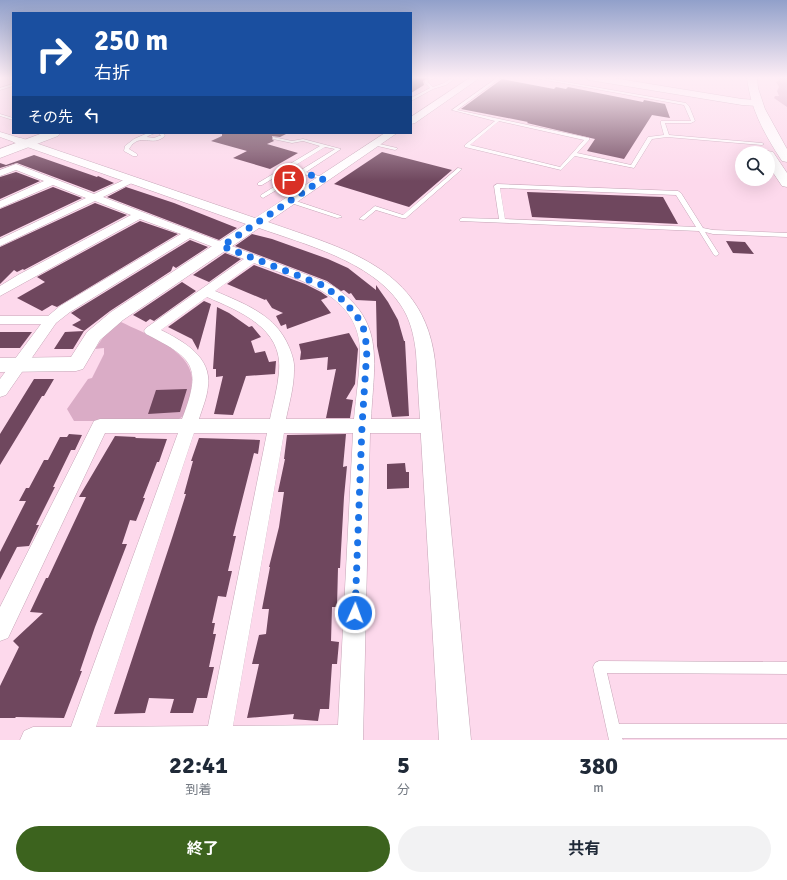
<!DOCTYPE html>
<html lang="ja">
<head>
<meta charset="utf-8">
<style>
  :root { --surface:#fff; --page:#f2f2f3; --text:#1f2937; --muted:#747a83; --accent:#3c631e }
  body { margin:0; font-family:Signika,"Noto Sans JP",sans-serif; background:var(--page); color:var(--text); height:100vh; display:flex; flex-direction:column; font-size:15px; white-space:nowrap }
  * { box-sizing:border-box; margin:0 }
  p { font-size:13px; color:var(--muted) }
  .icon { flex:none; width:22px; height:22px; fill:none; stroke:currentColor; stroke-width:2; stroke-linecap:round; stroke-linejoin:round }
  .map { position:relative; height:740px; overflow:hidden }
  .details { display:flex; flex-direction:column; background:var(--surface); flex:1 }
  .details>* { flex:none }
  .guide { position:absolute; left:12px; top:12px; width:400px; height:122px; border-radius:0px; box-shadow:0 4px 16px #0002; background:#1a4fa0; color:#fff; overflow:hidden }
  .tools { position:absolute; left:735px; top:146px; display:grid; gap:8px }
  .tools a { display:grid; place-items:center; width:40px; height:40px; border-radius:50%; background:var(--surface); box-shadow:0 4px 16px #0002; font-size:20px }
  .pin { position:absolute; display:grid; place-items:center; width:34px; height:34px; color:#fff; margin:-17px; border:2px solid #fff; border-radius:50%; box-shadow:0 1px 4px #0007 }
  .me { position:absolute; width:44px; margin:-22px; rotate:2deg; stroke-linejoin:round; filter:drop-shadow(0 0 3px #0008) }
  .turn { display:flex; align-items:center; gap:14px; height:84px; padding:0 16px; font-size:18px }
  .turn .icon { width:52px; height:52px; stroke-width:2.5 }
  .turn b { display:block; font-size:28px; line-height:34px }
  .then { display:flex; align-items:center; height:38px; padding:0 16px; background:#0003; gap:8px; font-size:15px }
  .eta { display:flex; justify-content:space-evenly; align-items:center; height:68px; text-align:center }
  .eta b { font-size:24px; font-weight:700; line-height:28px }
  .action { display:flex; gap:8px; margin-top:auto; padding:8px 16px }
  .action a { flex:1; height:46px; border-radius:24px; background:var(--accent); color:#fff; font-size:16px; font-weight:700; line-height:46px; text-align:center }
  .action a+a { background:var(--page); color:var(--text) }
  .map>svg:first-child { display:block }
  .green { fill:#daacc6 }
  .building { fill:#6f475e }
  .lines { fill:none; stroke-linecap:round; stroke-linejoin:round }
  .service-casing { stroke:#c6a5b7; stroke-width:1 }
  .minor-casing { stroke:#c6a5b7; stroke-width:1 }
  .tertiary-casing { stroke:#c6a5b7; stroke-width:1 }
  .secondary-casing { stroke:#c6a5b7; stroke-width:1 }
  .primary-casing { stroke:#c6a5b7; stroke-width:1 }
  .service { fill:#fff; fill-rule:evenodd }
  .minor { fill:#fff; fill-rule:evenodd }
  .tertiary { fill:#fff; fill-rule:evenodd }
  .secondary { fill:#fff; fill-rule:evenodd }
  .primary { fill:#fff; fill-rule:evenodd }
  .route { stroke:#1a73e8; stroke-width:7; stroke-dasharray:0 12.6 }
</style>
</head>
<body>
<div class="map">
<svg width="787" height="740" viewBox="0 0 787 740">
  <rect width="100%" height="100%" fill="#fdd9ec"/>
  <path class="green" d="M778,77H787V107L774,98L775,96H779L777,91L779,87L776,82L779,80Z
    M121,322C143,333 190,349 192,378C192,391 188,403 185,415L176,421H74L67,409L88,379L92,378L104,354V348L95,349C102,339 110,326 121,322Z"/>
  <path class="building" d="M411,77H429L423,81L424,85L411,93Z
    M502,79L554,89L556,87L566,89L568,87L643,102L644,100L665,104L670,118L652,115L624,159L587,151L595,139L527,123L528,122L461,109Z
    M222,133H288L280,137L272,136V139L274,141L267,144L298,153L270,169L233,158L247,151L211,141L222,136Z
    M382,152L452,170L409,207L334,184Z
    M34,155L97,177L98,176L114,183L94,192L17,163L0,168V163L6,165Z
    M16,172L40,181L0,199V177Z
    M53,187L82,198L0,237V209Z
    M126,187L174,203L237,228L219,240L107,197Z
    M527,192L663,197L678,224L532,217Z
    M95,203L127,215L24,270L23,269L17,272L14,270L0,284V247Z
    M140,221L178,234L57,307L52,305L42,311L17,298L45,282L37,277Z
    M252,234L272,239L328,259L348,268L376,290V285L388,302L398,320L404,341H405L409,416L392,417L377,346L376,301L356,300L351,293L349,294L344,290L341,291L327,281L235,246Z
    M190,240L208,247L176,268L173,266L171,271L110,311L84,331L72,325L81,320L71,313Z
    M726,241L745,242L754,254L733,253Z
    M225,253L241,259L209,282L193,275Z
    M254,265L305,284L321,292L328,297L321,300L331,313L287,329L286,324L281,326L276,316L283,313L272,308L266,299L265,300L227,284Z
    M182,282L196,291L154,321L150,319L146,322L133,315Z
    M204,301L211,304L198,350L192,339L168,327Z
    M217,307L229,313L249,327L252,326L261,337L251,341L255,353L265,351L269,362L276,361L275,374L246,376L233,415L214,414L223,376L216,377V369H213Z
    M84,331L73,349H54L65,332Z
    M0,332H32L20,348H0Z
    M349,333L358,349L355,384L346,399L353,400L350,418H326L336,369L327,370L328,357L300,360L301,352L299,344Z
    M34,379H54L44,396H42L0,465V434Z
    M187,389L180,412L148,414L156,390Z
    M69,434L82,435L75,450H71L53,487H55L36,525H39L29,546L17,547L0,580V552L26,501H19L26,488H29L44,460H48L60,437H67Z
    M346,434L343,467L347,466L344,497L341,550L340,568H338L337,607H332L331,641L339,642L337,664H332L329,709H320L318,721L293,719L294,714L247,718L259,664H252L259,635L266,634L269,609H262L270,567H269L279,527L284,492H278L285,459H284L287,435Z
    M115,436L136,437L135,438L167,439L159,462H157L143,498H145L136,521L130,520L122,544H127L95,627L80,671H82L64,718L16,717L15,718H0V686L19,647L13,641L43,613L30,612L46,578H48L86,497H79Z
    M199,438L260,440L258,454L254,453L233,536H236L228,571H232L226,597L218,596L212,623H215L213,634H216L209,667H214L207,698H197L193,713H170L174,699L149,698L145,713L114,714L173,535L186,494H184L193,461H191Z
    M405,463L406,472H409V488L387,489V464Z"/>
  <g class="lines">
    <g class="service-casing">
      <path id="service" d="M433,77H438L430,80L428,79Z
        M453,77H457L446,85L433,89L411,101V98L430,88L424,82L426,80H428V82L433,87L444,83Z
        M498,77H502L457,110L589,138V140L577,153L631,165L648,137L664,135L661,124V121H691L684,105L529,77H537L686,103L689,106L695,121L691,123H665L669,135L762,143L764,144L762,145L667,137L652,139L634,168L575,156L561,170L465,147V145L495,121L452,110ZM499,121L584,140L560,167L470,145Z
        M13,84V86L0,90V88Z
        M0,114L13,118V120L0,116Z
        M148,133H155L148,136L147,137L154,138L159,136H161L159,133H163L165,136C152,148 140,131 129,149L137,154V156H133L124,151L125,146L134,139Z
        M273,137L292,141L303,139L341,149L306,172L325,178V180L303,174L263,198L260,196L261,195L298,172L287,170L262,185H258V183L320,146L303,141L292,143L273,139ZM325,147L335,149L301,170L291,168Z
        M375,143L397,148V149L395,150L373,145V143Z
        M458,168L462,169L406,218H402L376,210L364,220L359,219L375,206L403,215Z
        M497,184L678,191L681,193L703,228L713,230L787,233V237L713,234L705,232L719,254L716,256L714,255L699,231L460,221L459,220L462,218L499,219L494,186ZM500,188L676,195L696,227L505,219Z
        M290,199L341,216L342,217L337,218L288,202L287,201Z
        M599,661L787,662V674L607,673L619,724H787V738H622L623,740H609L593,667L595,663Z"/>
    </g>
    <g class="minor-casing">
      <path id="minor" d="M0,132L20,138L21,140L17,143L0,137Z
        M16,164L94,194L128,178H134L136,180L134,182L103,197L326,282C387,317 374,360 371,419H431L437,421L439,426L437,431L431,433H370L363,740H20L24,731L33,727H71L178,433H105L8,638L0,641V607L94,421L100,419H182C202,367 195,359 146,334L144,331L146,328L244,259L190,238L70,312L56,323L6,395L0,397V379L41,324H0V316H48L60,306L181,234L140,219L0,296V286L18,275L131,215L95,201L0,246V239L86,198L53,185L0,208V201L44,181L16,170L0,176V170ZM254,263C296,279 358,293 360,349C360,372 356,396 354,419H286C289,404 294,387 294,371C295,363 292,354 289,347C276,315 245,304 215,291ZM207,297C239,311 283,328 279,371C278,387 273,404 270,419H199C202,409 207,398 208,386C212,357 183,341 161,330ZM194,433H267L208,726L96,727ZM284,433H353L338,725L233,726Z"/>
    </g>
    <g class="tertiary-casing">
      <path id="tertiary" d="M471,77H481L415,123L411,124V117Z
        M385,133H397L268,222C344,249 424,267 435,361L471,740H439L416,353C414,335 410,318 400,304C371,261 304,244 259,228L123,320L100,340L83,369L76,371L0,372V358L71,357L87,332L111,312L246,224L13,142L12,140L13,138H21L255,218Z"/>
    </g>
    <g class="secondary-casing">
      <path id="secondary" d="M584,77H607L742,99L757,100L762,103L757,106L742,105L589,80Z
        M43,133H60L58,136L0,158V149Z"/>
    </g>
    <g class="primary-casing">
      <path id="primary" d="M747,77H757L758,88L765,109L787,149V162L782,161L780,158C764,133 750,108 747,77Z
        M768,151L773,152L787,173V187L782,186L768,165V153H763Z"/>
    </g>
    <use href="#service" class="service"/>
    <use href="#minor" class="minor"/>
    <use href="#tertiary" class="tertiary"/>
    <use href="#secondary" class="secondary"/>
    <use href="#primary" class="primary"/>
  </g>
  <linearGradient id="sky" x2="0" y2="1"><stop stop-color="#91a0ca"/><stop offset="0.43" stop-color="#feeef6"/><stop offset="1" stop-color="#feeef6" stop-opacity="0"/></linearGradient>
  <rect width="787" height="181" fill="url(#sky)"/>
  <g class="lines">
    <path class="route" d="M289,180L302,172L323,179L222,246L322,285L338,296L345,302L358,318L364,330L367,349L362,426L355,613"/>
  </g>
</svg>
<div class="tools">
<a><svg class="icon" aria-label="search" viewBox="0 0 24 24"><circle cx="10" cy="10" r="6"/><path d="M15 15l6 6"/></svg></a>
</div>
<div class="pin" style="left:289px;top:180px;background:#d93025"><svg class="icon" aria-label="arrive" viewBox="0 0 24 24"><path d="M6 21V4h12l-3 4 3 4H6"/></svg></div>
<svg class="me" style="left:355px;top:613px" viewBox="-20 -20 40 40"><circle r="17" fill="#1a73e8" stroke="#fff" stroke-width="3"/><path d="M0-11L8 9 0 5-8 9z" fill="#fff"/></svg>
<div class="guide">
<div class="turn"><svg class="icon" aria-label="right" viewBox="0 0 24 24"><path d="M7 20v-9h11M14 6l5 5-5 5"/></svg><div><b>250 m</b>右折</div></div>
<div class="then">その先<svg class="icon" aria-label="left" viewBox="0 0 24 24"><path d="M17 20v-9H6M10 6l-5 5 5 5"/></svg></div>
</div>
</div>
<section class="details">
<div class="eta">
<div><b>22:41</b><p>到着</p></div>
<div><b>5</b><p>分</p></div>
<div><b>380</b><p>m</p></div>
</div>
<div class="action"><a>終了</a><a>共有</a></div>
</section>
</body>
</html>
